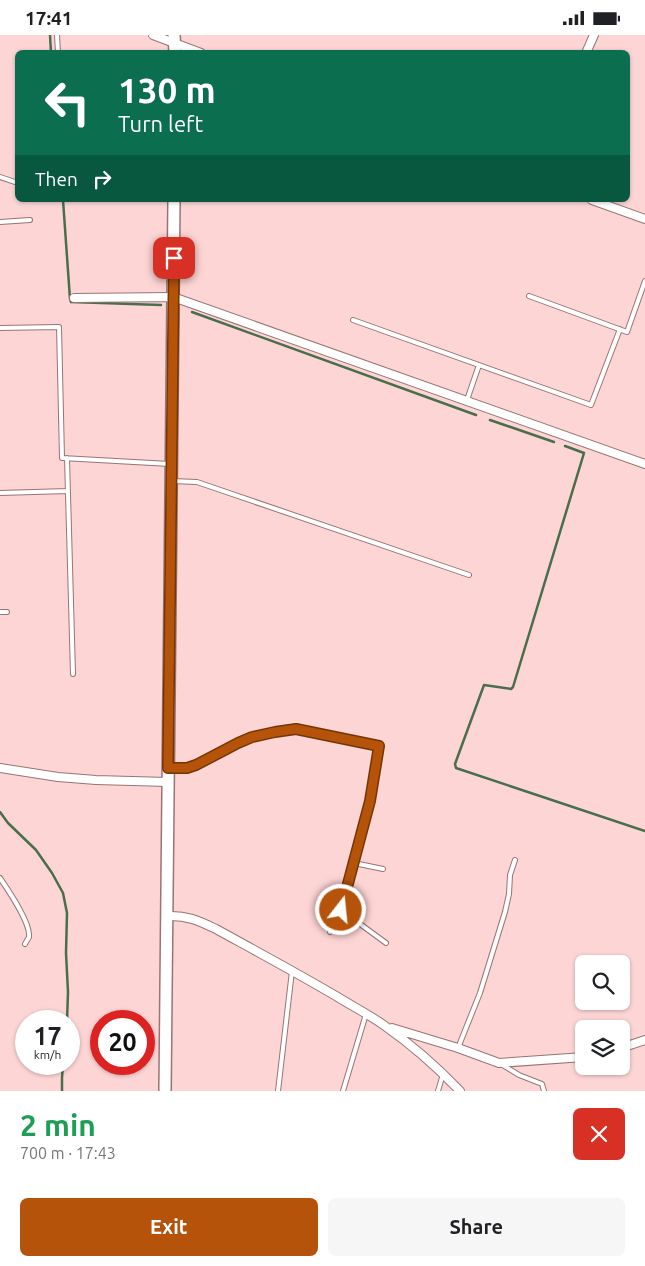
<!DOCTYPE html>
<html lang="en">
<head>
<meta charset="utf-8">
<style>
  :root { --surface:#fff; --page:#f6f6f6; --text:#202124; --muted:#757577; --accent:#b45309 }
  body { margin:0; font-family:Ubuntu,sans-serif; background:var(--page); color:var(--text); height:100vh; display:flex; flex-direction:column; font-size:19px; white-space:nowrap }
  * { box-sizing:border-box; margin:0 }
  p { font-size:16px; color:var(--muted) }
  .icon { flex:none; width:28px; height:28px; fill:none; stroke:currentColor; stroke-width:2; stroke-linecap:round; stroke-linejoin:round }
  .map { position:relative; height:1056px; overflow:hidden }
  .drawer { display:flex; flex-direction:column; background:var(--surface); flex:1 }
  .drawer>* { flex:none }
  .banner { position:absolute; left:15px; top:15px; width:615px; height:152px; border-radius:8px; box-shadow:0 1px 4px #0004; background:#0b6e4f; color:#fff; overflow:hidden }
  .buttons { position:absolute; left:575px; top:920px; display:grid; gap:10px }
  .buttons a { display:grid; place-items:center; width:55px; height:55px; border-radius:8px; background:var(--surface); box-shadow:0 1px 4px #0004; font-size:25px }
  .speed { position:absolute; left:15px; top:975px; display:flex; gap:10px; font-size:25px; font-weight:700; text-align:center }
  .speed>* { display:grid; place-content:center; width:65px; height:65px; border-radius:50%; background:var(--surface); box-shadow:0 1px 4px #0004; line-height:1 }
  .speed small { font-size:12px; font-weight:400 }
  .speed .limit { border:8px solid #d22; background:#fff; color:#111 }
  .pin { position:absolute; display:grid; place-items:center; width:42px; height:42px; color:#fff; margin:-21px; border-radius:10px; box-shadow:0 2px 8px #0006 }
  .me { position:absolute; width:55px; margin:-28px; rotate:16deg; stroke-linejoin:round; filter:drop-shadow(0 0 4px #0008) }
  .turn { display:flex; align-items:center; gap:18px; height:105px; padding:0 20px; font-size:22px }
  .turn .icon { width:65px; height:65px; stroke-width:2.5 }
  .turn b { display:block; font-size:35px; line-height:42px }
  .then { display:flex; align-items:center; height:48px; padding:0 20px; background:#0003; gap:10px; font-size:19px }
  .round { display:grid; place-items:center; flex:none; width:52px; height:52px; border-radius:8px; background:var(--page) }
  .overview { display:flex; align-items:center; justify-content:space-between; height:85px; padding:0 20px }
  h1 { font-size:30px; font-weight:700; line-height:38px; color:#1e9e55 }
  .action { display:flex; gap:10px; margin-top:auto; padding:10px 20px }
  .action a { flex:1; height:58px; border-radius:8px; background:var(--accent); color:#fff; font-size:20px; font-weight:700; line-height:58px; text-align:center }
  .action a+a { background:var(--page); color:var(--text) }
  .status { display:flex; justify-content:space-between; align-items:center; height:35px; padding:0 25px; background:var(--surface); direction:ltr }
  .status svg { height:14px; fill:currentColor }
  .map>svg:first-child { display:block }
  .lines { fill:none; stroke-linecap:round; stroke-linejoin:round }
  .stream { stroke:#486e4b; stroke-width:2.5 }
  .lane-casing { stroke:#987474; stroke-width:6 }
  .street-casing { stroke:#987474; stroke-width:10 }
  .secondary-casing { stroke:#987474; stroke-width:14 }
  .lane { stroke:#fff; stroke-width:4 }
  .street { stroke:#fff; stroke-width:8 }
  .secondary { stroke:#fff; stroke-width:11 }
  .route-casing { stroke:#753606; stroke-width:12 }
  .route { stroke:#b45309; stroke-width:9 }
</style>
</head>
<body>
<div class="status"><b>17:41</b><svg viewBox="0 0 49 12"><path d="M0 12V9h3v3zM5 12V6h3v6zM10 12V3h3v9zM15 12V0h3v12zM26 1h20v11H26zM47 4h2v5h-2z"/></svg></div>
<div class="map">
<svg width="645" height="1056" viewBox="0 0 645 1056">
  <rect width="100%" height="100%" fill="#fed5d5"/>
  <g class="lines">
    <path class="stream" d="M50,0L51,18
      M63,165L70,264L71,267L161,270
      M192,277L476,380
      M490,385L554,407
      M565,411L584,418L513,652L511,654L484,650L455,729L456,733L645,796
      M0,777L8,788L36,815L52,838L63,858L67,878L66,918L68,957L67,986
      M62,1056V1043L63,1029"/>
    <g class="lane-casing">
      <path id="lane" d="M57,0L58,18
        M0,142L18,148
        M0,187L30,185
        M529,261L627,297L645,246
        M353,285L591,370L620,294
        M0,293L59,292L62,423L170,429
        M467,365L479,330
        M67,423L73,639
        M172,446L197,447L469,540
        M0,458L68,456
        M0,577H7
        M171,733H187L197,730L238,708L252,702L275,697L296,694L379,711L370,766L352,838L341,875L330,897
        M354,828L383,834
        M0,843C8,855 31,888 29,902C28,904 26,907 25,909
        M341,875L386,908
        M458,1013L480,958L505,877L509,859L510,840L515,825
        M501,1029L519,1040L542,1049L544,1056
        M278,1056L292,936
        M343,1056L366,979
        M438,1056L443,1039"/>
    </g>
    <g class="street-casing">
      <path id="street" d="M153,0L201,18
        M586,18L594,0
        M592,165L645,184
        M74,263L173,262L645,429
        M0,733L58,742L96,745L168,747
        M167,881C187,880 199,886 216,894C256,916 297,938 336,961C352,971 370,980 385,991C412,1010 437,1032 460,1056
        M392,993L458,1013L499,1028L584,1022
        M621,1013L645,1005"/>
    </g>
    <g class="secondary-casing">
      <path id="secondary" d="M174,0L175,18
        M165,1056L174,165"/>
    </g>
    <use href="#lane" class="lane"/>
    <use href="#street" class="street"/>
    <use href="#secondary" class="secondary"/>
  </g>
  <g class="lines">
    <g class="route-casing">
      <path id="route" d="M174,223L168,733H187L196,730L238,708L252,702L275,697L296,694L379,711L370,766L341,875"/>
    </g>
    <use href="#route" class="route"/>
  </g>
</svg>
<div class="buttons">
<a><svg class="icon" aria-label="search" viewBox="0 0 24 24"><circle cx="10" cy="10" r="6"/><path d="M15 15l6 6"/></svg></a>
<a><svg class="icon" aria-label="layers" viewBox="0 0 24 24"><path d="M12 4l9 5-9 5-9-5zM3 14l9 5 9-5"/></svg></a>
</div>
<div class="speed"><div>17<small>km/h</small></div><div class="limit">20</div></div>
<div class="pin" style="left:174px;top:223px;background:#d93025"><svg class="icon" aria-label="arrive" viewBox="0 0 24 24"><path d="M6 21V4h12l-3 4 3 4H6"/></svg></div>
<svg class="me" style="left:341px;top:875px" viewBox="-20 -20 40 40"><circle r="17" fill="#b45309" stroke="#fff" stroke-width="3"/><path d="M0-11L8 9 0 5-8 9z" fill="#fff"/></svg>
<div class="banner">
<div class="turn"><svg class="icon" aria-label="left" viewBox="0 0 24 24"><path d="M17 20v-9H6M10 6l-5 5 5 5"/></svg><div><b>130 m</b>Turn left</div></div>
<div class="then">Then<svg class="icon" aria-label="right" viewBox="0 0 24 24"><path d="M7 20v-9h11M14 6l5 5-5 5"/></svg></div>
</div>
</div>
<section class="drawer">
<div class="overview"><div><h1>2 min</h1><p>700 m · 17:43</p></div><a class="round" style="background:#d93025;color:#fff"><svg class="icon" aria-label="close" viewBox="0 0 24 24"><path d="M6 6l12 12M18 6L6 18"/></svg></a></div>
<div class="action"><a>Exit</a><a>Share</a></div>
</section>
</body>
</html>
